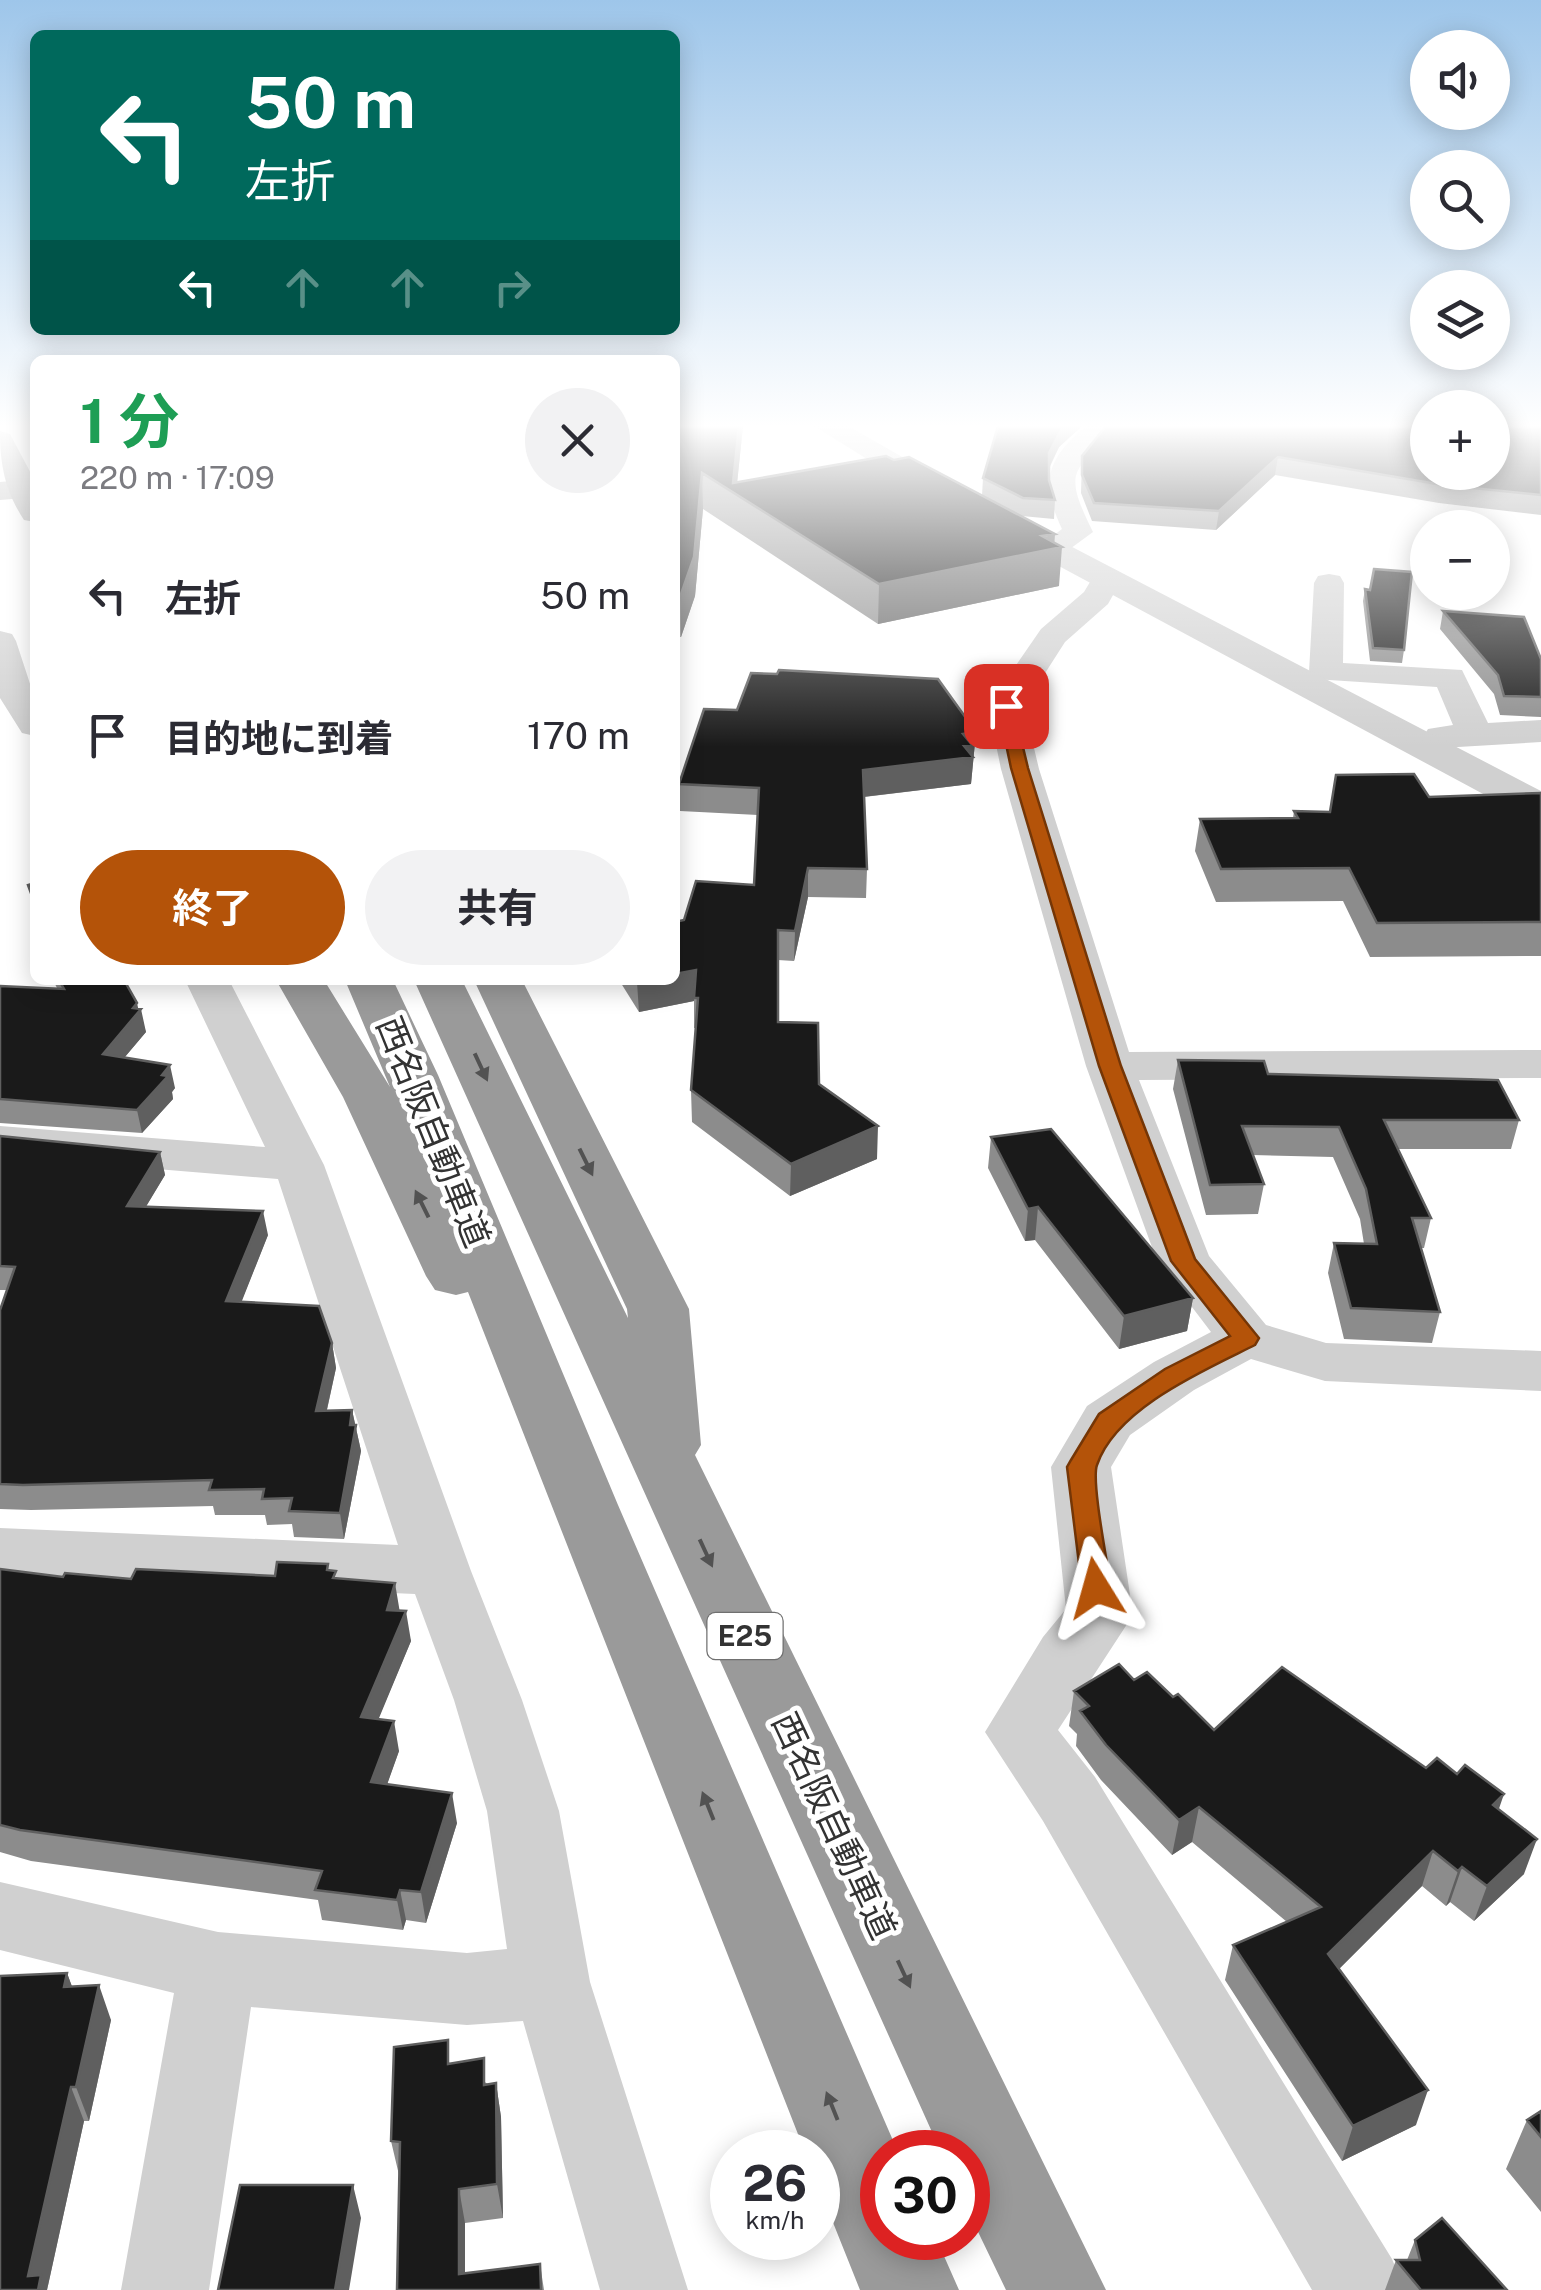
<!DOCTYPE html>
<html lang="ja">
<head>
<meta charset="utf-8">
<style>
  :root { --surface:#fff; --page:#f2f2f3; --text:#2b2b33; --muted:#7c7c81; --accent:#b45309 }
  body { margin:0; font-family:"Public Sans","Noto Sans JP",sans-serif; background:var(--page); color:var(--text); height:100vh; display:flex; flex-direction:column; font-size:38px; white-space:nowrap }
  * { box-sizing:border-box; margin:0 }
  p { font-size:32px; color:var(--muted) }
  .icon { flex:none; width:55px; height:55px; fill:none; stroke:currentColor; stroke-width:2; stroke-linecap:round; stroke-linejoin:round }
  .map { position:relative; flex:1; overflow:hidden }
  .panel { position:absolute; left:30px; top:355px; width:650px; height:630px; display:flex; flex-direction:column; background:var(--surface); border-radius:15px; box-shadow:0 5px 25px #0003 }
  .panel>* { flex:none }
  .top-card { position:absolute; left:30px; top:30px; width:650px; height:305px; border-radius:15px; box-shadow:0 5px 25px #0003; background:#00695c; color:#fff; overflow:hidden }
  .tools { position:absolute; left:1410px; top:30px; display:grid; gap:20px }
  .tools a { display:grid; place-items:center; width:100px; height:100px; border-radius:50%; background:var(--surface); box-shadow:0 5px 25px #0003; font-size:50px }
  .speed { position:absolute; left:710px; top:2130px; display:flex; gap:20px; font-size:50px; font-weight:700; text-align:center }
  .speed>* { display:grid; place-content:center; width:130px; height:130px; border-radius:50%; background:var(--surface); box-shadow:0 5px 25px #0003; line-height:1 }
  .speed small { font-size:25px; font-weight:400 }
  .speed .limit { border:15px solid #d22; background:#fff; color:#111 }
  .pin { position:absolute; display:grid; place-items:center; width:85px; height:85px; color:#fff; margin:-42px; border-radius:20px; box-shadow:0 5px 15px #0006 }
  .me { position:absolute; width:110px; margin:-55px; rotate:352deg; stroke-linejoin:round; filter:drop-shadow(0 0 8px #0008) }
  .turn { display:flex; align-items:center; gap:35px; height:210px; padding:0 50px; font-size:45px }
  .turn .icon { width:130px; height:130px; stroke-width:2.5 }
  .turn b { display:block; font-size:70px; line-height:85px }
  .lanes { display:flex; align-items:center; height:95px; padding:0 50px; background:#0003; justify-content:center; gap:50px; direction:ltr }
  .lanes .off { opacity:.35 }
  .round { display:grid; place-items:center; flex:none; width:105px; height:105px; border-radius:52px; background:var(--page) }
  .overview { display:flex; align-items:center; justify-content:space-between; height:170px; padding:0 50px }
  h1 { font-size:60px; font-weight:700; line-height:75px; color:#1e9e55 }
  .cta { display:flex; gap:20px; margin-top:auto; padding:20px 50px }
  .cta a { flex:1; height:115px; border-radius:60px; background:var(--accent); color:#fff; font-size:40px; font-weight:700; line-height:115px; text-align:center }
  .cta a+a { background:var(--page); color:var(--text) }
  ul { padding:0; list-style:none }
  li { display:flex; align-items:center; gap:30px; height:140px; padding:0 50px }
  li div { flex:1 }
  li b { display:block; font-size:38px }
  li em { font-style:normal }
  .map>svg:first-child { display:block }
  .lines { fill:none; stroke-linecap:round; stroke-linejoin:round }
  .minor { fill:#d0d0d0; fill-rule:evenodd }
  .tertiary { fill:#d0d0d0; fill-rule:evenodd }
  .primary { fill:#ababab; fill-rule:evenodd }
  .motorway { fill:#9a9a9a; fill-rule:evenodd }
  .wall { fill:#8c8c8c }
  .shaded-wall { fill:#5f5f5f }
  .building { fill:#1a1a1a; stroke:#5f5f5f; stroke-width:2.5 }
  .oneway { fill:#525252 }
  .route { fill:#b45309; stroke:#753606; stroke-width:2.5 }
  .labels { text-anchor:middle; stroke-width:10; stroke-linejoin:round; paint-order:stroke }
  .shield { fill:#fff; stroke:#707070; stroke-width:2.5 }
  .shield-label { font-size:28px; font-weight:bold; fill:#333 }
  .near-street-label { font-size:35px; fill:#333; stroke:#fff }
</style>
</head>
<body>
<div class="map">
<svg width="1541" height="2290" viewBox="0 0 1541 2290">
  <rect width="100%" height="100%" fill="#fff"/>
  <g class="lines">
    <path class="minor" d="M1086,426H1114C1077,474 1060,466 1093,532L1063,554H1041L1037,548L1062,529C1040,482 1046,460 1086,426Z
      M1107,570L1118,572L1122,579L1108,604L1065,642L1024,706L1039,769L1129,1052L1541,1050V1078L1139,1080L1209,1256L1266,1325L1326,1343L1541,1351V1391L1325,1381L1251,1359L1194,1390L1130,1435L1111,1467L1133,1615L1058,1730L1095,1777L1392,2259L1405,2290H1312L1043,1821L985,1732L1043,1637L1066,1609L1051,1467L1087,1406L1154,1362L1211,1332L1157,1261L1086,1066L1001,769L988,706L1041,629L1084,592L1096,572Z
      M1329,574L1340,576L1344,583L1343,663L1462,670L1488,723L1541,720V742L1441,748L1428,745L1423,737L1428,729L1453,725L1437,687L1314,679L1309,672L1314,583L1318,576Z
      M0,631L12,634L16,641L35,699V736L22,733L0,698Z
      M185,980H229L324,1165L471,1571L522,1700L559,1811L590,1982L688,2290H600L523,2021L467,2025L251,2007L209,2290H121L174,1993L0,1950V1882L218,1932L467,1953L507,1949L487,1811L454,1700L415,1594L0,1576V1528L398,1545L278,1179L0,1156V1126L265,1147Z"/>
    <path class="tertiary" d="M814,426H848L934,475L1541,791V821L1526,817L912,487Z"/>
    <path class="primary" d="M35,479V497L0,500V482Z"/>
    <path class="motorway" d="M0,431L10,434L35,481V522L24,520C5,491 0,465 0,431Z
      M276,980H324L390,1087L345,980H393L438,1075L618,1505L898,2152H882V2238H936L959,2290H860L818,2185V2152H805L468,1292L456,1295L435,1290L426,1276L343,1097Z
      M414,980H462L628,1318L627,1309L474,980H522L689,1309L701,1445L695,1455L1106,2290H1006L968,2211V2152H941Z"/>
  </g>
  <path class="wall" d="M675,426H743L737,482L894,460L982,496L983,478L998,426H1082L1059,447L1049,469V480L1055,500L1054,519L1022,516L1054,543L1059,586L878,624L703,509L695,596L681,637H675Z
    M1541,426V515L1439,503L1275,475L1216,530L1092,521L1081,493L1082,456Z
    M1365,589L1404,650L1402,663L1370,661L1363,601Z
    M1443,611L1541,659V717L1500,715L1494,694L1440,629Z
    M976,732L971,784L864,797L867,869L866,898L808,897L794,961L778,960V1022L819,1084L877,1159L790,1196L692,1122L691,1090L696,1028H694V1001L639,1012L619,980H675L684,920L754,885L758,815L680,811L679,784Z
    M1541,793V956L1370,957L1343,901L1216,902L1195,851L1200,819L1293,818L1294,811L1330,812L1429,797Z
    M53,980H124L138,1009L146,1032L124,1058L175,1088L172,1092L173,1099L142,1133L0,1123V986L57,988Z
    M1178,1060L1268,1074L1519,1120L1511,1149H1398L1431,1218L1424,1248H1421L1440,1312L1432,1343L1344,1339L1328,1273L1334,1243L1364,1244L1360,1219L1333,1157L1253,1155L1264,1184L1258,1214L1206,1215L1173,1089Z
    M0,1136L160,1152L165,1175L146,1206L268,1235L241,1302L332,1343L336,1368L327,1410H352L361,1451L344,1539L294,1537L292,1524L267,1525L265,1515H215L213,1506L31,1510L0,1509V1310L7,1290H0Z
    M991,1137L1193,1298L1187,1331L1119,1349L1035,1240L1025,1241L988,1168Z
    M0,1569L63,1577L131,1579L275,1576L329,1571L337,1579L399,1610L411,1641L378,1719L399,1751L387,1784L457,1823L426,1923L406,1920L403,1930L322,1920L318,1900L31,1861L0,1852Z
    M1134,1680L1173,1697L1214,1730L1426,1768L1498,1809L1524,1874L1474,1921L1450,1902L1446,1906L1422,1886L1339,1969L1416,2125L1342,2161L1225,1980L1233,1945L1287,1922L1192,1842L1172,1855L1101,1780L1076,1746L1077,1734L1069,1726L1074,1691Z
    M67,1973L72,1987L111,2020L89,2121H84L47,2290Z
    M452,2063L488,2084L496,2083L501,2117L503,2218L465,2223V2274L540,2264L544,2290H397L399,2175L391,2141Z
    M1541,2111V2212L1506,2169L1527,2120Z
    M1415,2240L1507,2290H1385L1396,2260H1407Z"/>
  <path class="shaded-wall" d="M739,426H743L736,494L733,483Z
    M1065,426H1082L1059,447L1047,471L1049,453L1061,430Z
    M1278,457L1275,475L1216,530L1219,511Z
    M702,473L703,509L695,596L681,637L680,597Z
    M1055,534L1054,549L1062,547L1059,586L878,624L879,584Z
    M976,732L971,784L862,797L863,770L963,734Z
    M808,868V897L794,961L795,931Z
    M696,970L694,1001L639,1012L637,982L647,980H675V974Z
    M137,1003L139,1012L141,1009L146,1032L108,1077L103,1054Z
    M170,1065L175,1088L172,1092L173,1099L142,1133L137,1110L162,1075Z
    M878,1126L877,1159L790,1196L791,1164Z
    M160,1152L165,1175L132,1230L127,1206Z
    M1038,1207L1035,1240L1025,1241L1028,1209Z
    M263,1211L268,1235L232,1326L226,1301Z
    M1193,1298L1187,1331L1119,1349L1124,1316Z
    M332,1343L336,1368L321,1436L316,1411Z
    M352,1410L361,1451L344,1539L340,1513Z
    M395,1583L400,1613L387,1610Z
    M406,1611L411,1641L367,1747L361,1717Z
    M394,1721L399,1751L377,1813L371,1782Z
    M452,1793L457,1823L426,1923L421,1892Z
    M1504,1794L1492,1829L1493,1805Z
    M1199,1807L1192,1842L1172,1855L1179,1820Z
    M1537,1839L1524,1874L1474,1921L1487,1886Z
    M1433,1851L1422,1886L1319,1989L1328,1954Z
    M1462,1867L1450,1902L1446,1906L1458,1871Z
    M400,1890L406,1920L403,1930L397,1900Z
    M67,1973L80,2008L64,1987Z
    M99,1985L111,2020L89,2121L76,2087Z
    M496,2083L501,2117L503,2218L497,2184Z
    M71,2087L84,2121L47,2290H35L28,2276Z
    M1428,2090L1416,2125L1342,2161L1353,2126Z
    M353,2185L361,2218L349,2290H335Z
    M459,2189L465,2223V2290L459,2274Z"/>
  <path class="building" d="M675,426H739L733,483L886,456L894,460L909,457L1055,534L1042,536L1062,547L879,584L702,473L694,557L680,597H675Z
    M998,426H1065L1061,430L1049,453V480L1055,500L1023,498L983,478Z
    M1106,426H1428V472H1492V426H1541V495L1443,485L1278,457L1219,511L1094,503L1082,475V456Z
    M1374,569L1412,572L1404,650L1373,648L1365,589L1370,590Z
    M1443,611L1524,617L1541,659V697L1504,696L1498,675Z
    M779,670L938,679L976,732L963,734L972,745L964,746L973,757L863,770L867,869L808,868L795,931L778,930V1022L818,1023L819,1084L878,1126L791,1164L691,1090L698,998H694L696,970L675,974V922L684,920L696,881L754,885L759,788L679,784L704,709L737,710L751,673L777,674Z
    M1414,774L1429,797L1541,793V922L1377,923L1349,868L1221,869L1200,819L1298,818L1294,811L1330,812L1336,775Z
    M35,883V904L28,885Z
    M59,980H124L137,1003L133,1008L141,1009L103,1054L170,1065L162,1075L168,1076L137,1110L0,1099V986L64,989Z
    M1178,1060L1264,1061L1268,1074L1498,1080L1519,1120H1384L1431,1218H1412L1440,1312L1351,1308L1334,1243L1377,1244L1366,1189L1339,1127L1242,1126L1264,1184L1210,1185Z
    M1051,1129L1193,1298L1124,1316L1038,1207L1028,1209L991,1137Z
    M0,1136L160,1152L127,1206L263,1211L226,1301L319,1306L332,1343L316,1411L352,1410L350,1425H356L340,1513L289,1511L292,1498L262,1499L264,1489L209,1490L212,1480L23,1485L0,1484V1310L15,1267L0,1266Z
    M277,1562L328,1564L327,1570L336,1571L333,1578L395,1583L387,1610L406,1611L361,1717L394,1721L371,1782L452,1793L421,1892L400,1890L397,1900L315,1890L322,1871L20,1830L0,1825V1569L63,1577L65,1573L131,1579L136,1569L275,1576Z
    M1119,1664L1134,1680L1147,1672L1173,1697L1178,1694L1214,1730L1282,1667L1426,1768L1437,1758L1457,1774L1465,1765L1504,1794L1493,1805L1537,1839L1487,1886L1462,1867L1458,1871L1433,1851L1328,1954L1428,2090L1353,2126L1233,1945L1321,1907L1199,1807L1179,1820L1106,1745L1080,1711L1089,1706L1074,1691Z
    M67,1973L64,1987L99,1985L76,2087H71L28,2276L41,2275L38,2290H0V1976Z
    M448,2040V2064L484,2058V2085L496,2083L497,2184L459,2189V2274L540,2264L541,2290H397L400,2142L391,2141L394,2047Z
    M1541,2111V2137L1527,2120Z
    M240,2185H353L335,2290H218Z
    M1442,2218L1507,2290H1421L1396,2260H1420L1415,2240Z"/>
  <defs><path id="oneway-solid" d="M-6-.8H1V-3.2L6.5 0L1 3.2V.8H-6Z" transform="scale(2.5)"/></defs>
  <g class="oneway">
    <use href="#oneway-solid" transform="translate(481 1067) rotate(65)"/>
    <use href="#oneway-solid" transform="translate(586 1162) rotate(64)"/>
    <use href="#oneway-solid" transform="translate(422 1204) rotate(-116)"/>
    <use href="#oneway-solid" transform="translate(706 1553) rotate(65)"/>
    <use href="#oneway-solid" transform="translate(708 1806) rotate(-112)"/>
    <use href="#oneway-solid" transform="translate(904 1974) rotate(65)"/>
    <use href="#oneway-solid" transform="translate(832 2106) rotate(-112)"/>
  </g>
  <linearGradient id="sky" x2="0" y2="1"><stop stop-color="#9ec6ea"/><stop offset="0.57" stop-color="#fff"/><stop offset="1" stop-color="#fff" stop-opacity="0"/></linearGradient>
  <rect width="1541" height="747" fill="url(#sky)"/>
  <path class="route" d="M1006,701L1013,706L1028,768L1121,1066L1171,1196L1195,1259L1259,1338L1255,1345C1205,1370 1116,1408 1097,1465C1091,1481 1108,1565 1111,1588L1107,1596L1096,1599L1086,1596L1082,1588L1067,1467L1071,1460L1099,1414L1165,1369L1230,1336L1171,1261L1099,1066L1011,768L998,706Z"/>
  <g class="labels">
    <rect class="shield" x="707.5" y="1613" width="75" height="46" rx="8"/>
    <g class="shield-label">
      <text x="745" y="1646">E25</text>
    </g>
    <g class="near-street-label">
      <text transform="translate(433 1132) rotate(68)" y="12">西名阪自動車道</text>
      <text transform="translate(834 1826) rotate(65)" y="12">西名阪自動車道</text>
    </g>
  </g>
</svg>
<div class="tools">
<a><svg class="icon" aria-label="sound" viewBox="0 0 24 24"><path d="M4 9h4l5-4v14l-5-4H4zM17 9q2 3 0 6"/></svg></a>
<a><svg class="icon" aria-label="search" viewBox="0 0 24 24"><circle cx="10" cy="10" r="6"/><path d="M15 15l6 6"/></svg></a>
<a><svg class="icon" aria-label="layers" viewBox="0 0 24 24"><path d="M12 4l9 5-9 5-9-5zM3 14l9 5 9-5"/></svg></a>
<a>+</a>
<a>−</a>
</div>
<div class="speed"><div>26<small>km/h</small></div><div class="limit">30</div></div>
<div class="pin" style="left:1006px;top:706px;background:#d93025"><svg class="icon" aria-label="arrive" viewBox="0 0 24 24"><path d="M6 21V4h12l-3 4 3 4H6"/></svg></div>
<svg class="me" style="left:1096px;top:1588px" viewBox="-20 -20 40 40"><path d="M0-17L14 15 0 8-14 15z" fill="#b45309" stroke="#fff" stroke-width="4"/></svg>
<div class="top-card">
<div class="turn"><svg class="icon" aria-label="left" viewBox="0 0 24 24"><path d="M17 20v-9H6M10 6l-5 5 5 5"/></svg><div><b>50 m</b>左折</div></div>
<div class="lanes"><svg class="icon" aria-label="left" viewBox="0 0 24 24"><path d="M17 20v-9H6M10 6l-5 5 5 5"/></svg><svg class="icon off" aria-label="ahead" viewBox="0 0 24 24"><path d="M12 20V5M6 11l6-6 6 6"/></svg><svg class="icon off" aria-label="ahead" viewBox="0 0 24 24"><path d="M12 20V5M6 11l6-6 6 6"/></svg><svg class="icon off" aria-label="right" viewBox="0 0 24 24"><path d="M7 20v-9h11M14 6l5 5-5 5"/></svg></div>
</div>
<section class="panel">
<div class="overview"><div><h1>1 分</h1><p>220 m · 17:09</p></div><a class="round"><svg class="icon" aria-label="close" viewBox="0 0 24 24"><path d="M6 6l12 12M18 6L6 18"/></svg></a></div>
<ul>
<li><svg class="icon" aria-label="left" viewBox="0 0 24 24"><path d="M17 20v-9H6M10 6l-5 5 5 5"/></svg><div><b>左折</b></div><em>50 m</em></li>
<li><svg class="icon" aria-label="arrive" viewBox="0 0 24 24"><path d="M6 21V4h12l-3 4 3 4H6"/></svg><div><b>目的地に到着</b></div><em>170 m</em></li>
</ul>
<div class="cta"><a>終了</a><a>共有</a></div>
</section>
</div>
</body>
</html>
